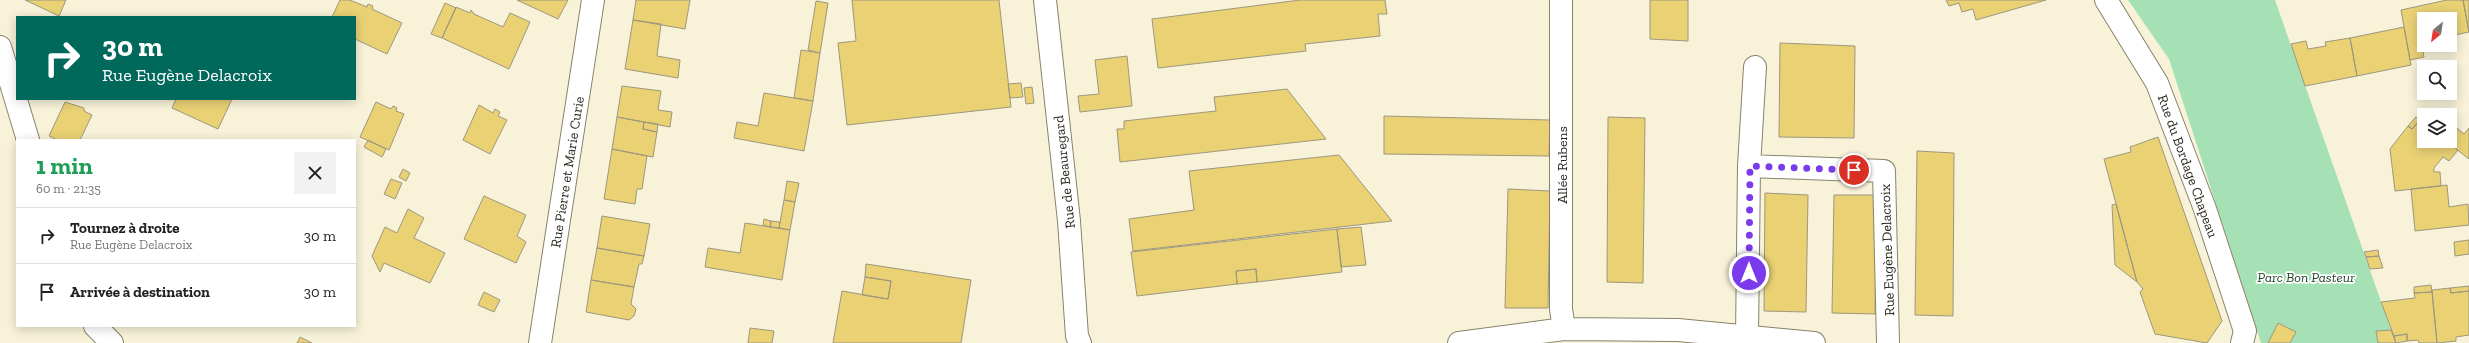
<!DOCTYPE html>
<html lang="fr">
<head>
<meta charset="utf-8">
<style>
  :root { --surface:#fff; --page:#f2f2f2; --text:#222; --muted:#767676; --line:#e0e0e0 }
  body { margin:0; font-family:"Zilla Slab",serif; background:var(--page); color:var(--text); height:100vh; display:flex; flex-direction:column; font-size:15px; white-space:nowrap }
  * { box-sizing:border-box; margin:0 }
  p { font-size:13px; color:var(--muted) }
  .icon { flex:none; width:22px; height:22px; fill:none; stroke:currentColor; stroke-width:2; stroke-linecap:round; stroke-linejoin:round }
  .map { position:relative; flex:1; overflow:hidden }
  .panel { position:absolute; left:16px; top:139px; width:340px; height:188px; display:flex; flex-direction:column; background:var(--surface); border-radius:0px; box-shadow:0 2px 10px #0003 }
  .panel>* { flex:none }
  .banner { position:absolute; left:16px; top:16px; width:340px; height:84px; border-radius:0px; box-shadow:0 2px 10px #0003; background:#00695c; color:#fff; overflow:hidden }
  .needle { width:26px; rotate:210deg }
  .controls { position:absolute; left:2417px; top:12px; display:grid; gap:8px }
  .controls a { display:grid; place-items:center; width:40px; height:40px; border-radius:0px; background:var(--surface); box-shadow:0 2px 10px #0003; font-size:20px }
  .pin { position:absolute; display:grid; place-items:center; width:34px; height:34px; color:#fff; margin:-17px; border:2px solid #fff; border-radius:50%; box-shadow:0 1px 4px #0007 }
  .me { position:absolute; width:44px; margin:-22px; rotate:0deg; stroke-linejoin:round; filter:drop-shadow(0 0 3px #0008) }
  .turn { display:flex; align-items:center; gap:14px; height:84px; padding:0 20px; font-size:18px }
  .turn .icon { width:52px; height:52px; stroke-width:2.5 }
  .turn b { display:block; font-size:28px; line-height:34px }
  .round { display:grid; place-items:center; flex:none; width:42px; height:42px; border-radius:0px; background:var(--page) }
  .overview { display:flex; align-items:center; justify-content:space-between; height:68px; padding:0 20px }
  h1 { font-size:24px; font-weight:700; line-height:30px; color:#1e9e55 }
  ul { padding:0; list-style:none }
  li { display:flex; align-items:center; gap:12px; height:56px; padding:0 20px; border-top:1px solid var(--line) }
  li div { flex:1 }
  li b { display:block; font-size:15px }
  li em { font-style:normal }
  .map>svg:first-child { display:block }
  .green { fill:#a6e0b5 }
  .building { fill:#e9d174; stroke:#9d977f }
  .lines { fill:none; stroke-linecap:round; stroke-linejoin:round }
  .street-casing { stroke:#88826b; stroke-width:24 }
  .street { stroke:#fff; stroke-width:22 }
  .route { stroke:#7c3aed; stroke-width:7; stroke-dasharray:0 12.6 }
  .labels { text-anchor:middle; stroke-width:3.5; stroke-linejoin:round; paint-order:stroke }
  .street-label { font-size:14px; fill:#2a281e; stroke:#fff }
  .park-label { font-size:14px; font-style:italic; fill:#1a3d25; stroke:#fff }
</style>
</head>
<body>
<div class="map">
<svg width="2469" height="343" viewBox="0 0 2469 343">
  <rect width="100%" height="100%" fill="#f8f2d9"/>
  <path class="green" d="M2128,0H2275L2391,330L2376,331L2378,343H2261L2169,59Z"/>
  <path class="building" d="M25,0H66L59,16Z
    M340,0H350L367,7L368,4L373,6L372,9L402,23L387,54L355,39V17H332Z
    M517,0H568L558,19Z
    M636,0H690L685,29L633,20Z
    M852,0H999L1011,107L847,125L838,43L856,41Z
    M1385,0L1387,14H1378L1380,36L1305,44L1306,51L1158,68L1152,19L1300,0Z
    M1650,0H1688V41L1650,39Z
    M1946,0H2046L1976,20L1973,9L1962,12L1959,3L1949,6Z
    M2447,0H2463L2469,32L2450,36V19H2424V40L2421,41L2424,57L2410,60L2401,10Z
    M2463,0H2469V32Z
    M816,1L828,3L820,53L808,50Z
    M445,3L456,8L442,38L431,34Z
    M456,7L470,13L471,10L474,14L503,27L510,13L530,22L509,69L442,38Z
    M633,20L661,24L657,56L680,60L678,78L625,69Z
    M2404,27L2411,65L2357,76L2350,38Z
    M2350,38L2357,76L2305,86L2291,44L2306,41L2308,49L2326,46L2325,42Z
    M1780,43L1855,46L1854,138L1779,137Z
    M801,50L820,53L813,101L794,98Z
    M1127,56L1132,106L1080,112L1078,96L1099,94L1095,60Z
    M1021,83L1023,97L1010,98L1008,84Z
    M622,86L661,91L658,110L672,112L670,127L617,117Z
    M1032,87L1034,103L1026,104L1024,88Z
    M1287,89L1326,139L1120,162L1117,129H1124V121L1216,111L1214,97Z
    M764,93L813,101L804,151L734,138L737,122L758,126Z
    M176,99H232L218,129L172,108Z
    M65,102L84,108V111L92,115L80,140H57L49,136Z
    M376,102L391,109L393,106L397,108L396,111L404,114L389,150L360,137Z
    M479,105L493,113L495,109L500,112L498,116L507,120L490,154L463,140Z
    M1384,116L1550,120L1549,156L1384,154Z
    M617,117L644,122L643,129L657,132L653,157L612,149Z
    M1608,117L1645,118L1643,283L1607,282Z
    M2416,117L2420,120L2412,129L2408,126Z
    M2420,120L2424,123V141H2446L2458,150L2449,161L2443,157L2434,168V172H2440L2441,186L2395,191L2390,149L2408,126L2412,129Z
    M644,122L658,124L657,132L643,129Z
    M2452,124L2464,134L2469,128V159L2446,141H2450Z
    M2158,137L2222,321L2207,343L2155,334L2140,292L2143,289L2137,282L2104,159L2131,152L2130,147Z
    M368,140L386,149L382,157L364,147Z
    M612,149L647,156L642,189H637L635,204L604,199Z
    M1917,151L1954,153L1953,316L1915,315Z
    M1339,155L1392,221L1133,251L1129,219L1194,210L1189,171Z
    M403,169L410,173L406,181L399,177Z
    M391,179L402,183L395,199L384,194Z
    M787,181L799,183L795,202L784,200Z
    M2447,185L2449,207L2468,204L2469,225L2415,231L2411,189Z
    M1508,189L1550,191L1548,308H1505Z
    M1765,193L1808,195L1806,312L1764,311Z
    M1834,195H1877L1875,314L1832,313Z
    M484,196L526,215L517,236L526,242L516,263L464,239Z
    M784,200L795,202L790,230L779,228Z
    M2116,204L2137,282L2115,265L2112,205Z
    M408,209L424,218L414,238L445,253L430,283L384,263L380,272L372,256L385,227L397,233Z
    M602,216L650,224L644,256L597,248Z
    M764,219L771,221L770,227L763,225Z
    M771,221L780,222L779,228L770,227Z
    M745,223L790,230L782,280L705,267L708,248L740,253Z
    M1361,227L1366,265L1341,267L1337,229Z
    M1337,229L1342,272L1257,282L1256,269L1236,271L1237,284L1137,296L1131,252Z
    M2469,240V254L2455,256L2454,242Z
    M597,248L644,256L642,264H639L634,287L591,280Z
    M2378,250L2379,256L2366,257L2364,252Z
    M2379,256L2383,268L2370,269L2366,257Z
    M866,264L971,280L961,343H833L842,291L888,299L891,281L865,277Z
    M1256,269L1257,282L1237,284L1236,271Z
    M865,277L891,281L888,299L862,295Z
    M591,280L634,287L631,304L636,309L634,316L629,320L586,312Z
    M2431,285L2432,292L2414,293V287Z
    M2469,286V291L2451,293L2450,288Z
    M2450,288L2451,293L2469,291V335L2456,337V341L2437,343L2432,290Z
    M484,292L500,300L494,312L478,305Z
    M2432,292L2437,343H2419L2418,340L2407,341V334L2394,336L2381,302L2415,298L2414,293Z
    M2278,323L2296,332L2290,343H2268Z
    M750,328L774,331L772,343H748Z
    M2391,330L2396,343H2378L2376,331Z
    M2407,334V341L2396,343L2394,336Z
    M300,337L312,343H297Z"/>
  <g class="lines">
    <g class="street-casing">
      <path id="street" d="M1045,0L1069,221L1077,336L1080,343
        M1561,0V309L1564,329
        M2106,0L2157,83L2205,209L2245,331L2242,343
        M0,47L28,140
        M1749,166L1884,171L1888,343
        M95,326L112,343
        M1747,337L1749,166L1755,67
        M540,343L593,0
        M1459,343L1564,329L1678,330L1814,343"/>
    </g>
    <use href="#street" class="street"/>
  </g>
  <g class="lines">
    <path class="route" d="M1749,273L1750,166L1854,170"/>
  </g>
  <g class="labels">
    <g class="street-label">
      <text transform="translate(1562 165) rotate(-90)" y="5">Allée Rubens</text>
      <text transform="translate(2188 166) rotate(70)" y="5">Rue du Bordage Chapeau</text>
      <text transform="translate(567 172) rotate(-81)" y="5">Rue Pierre et Marie Curie</text>
      <text transform="translate(1064 172) rotate(-96)" y="5">Rue de Beauregard</text>
      <text transform="translate(1887 250) rotate(-92)" y="5">Rue Eugène Delacroix</text>
    </g>
    <g class="park-label">
      <text x="2306" y="282">Parc Bon Pasteur</text>
    </g>
  </g>
</svg>
<div class="controls">
<a><svg class="needle" viewBox="-14 -14 28 28"><path d="M0-13l5 13h-10z" fill="#e53935"/><path d="M0 13l5-13h-10z" fill="#767676"/></svg></a>
<a><svg class="icon" aria-label="search" viewBox="0 0 24 24"><circle cx="10" cy="10" r="6"/><path d="M15 15l6 6"/></svg></a>
<a><svg class="icon" aria-label="layers" viewBox="0 0 24 24"><path d="M12 4l9 5-9 5-9-5zM3 14l9 5 9-5"/></svg></a>
</div>
<div class="pin" style="left:1854px;top:170px;background:#d93025"><svg class="icon" aria-label="arrive" viewBox="0 0 24 24"><path d="M6 21V4h12l-3 4 3 4H6"/></svg></div>
<svg class="me" style="left:1749px;top:273px" viewBox="-20 -20 40 40"><circle r="17" fill="#7c3aed" stroke="#fff" stroke-width="3"/><path d="M0-11L8 9 0 5-8 9z" fill="#fff"/></svg>
<div class="banner">
<div class="turn"><svg class="icon" aria-label="right" viewBox="0 0 24 24"><path d="M7 20v-9h11M14 6l5 5-5 5"/></svg><div><b>30 m</b>Rue Eugène Delacroix</div></div>
</div>
<section class="panel">
<div class="overview"><div><h1>1 min</h1><p>60 m · 21:35</p></div><a class="round"><svg class="icon" aria-label="close" viewBox="0 0 24 24"><path d="M6 6l12 12M18 6L6 18"/></svg></a></div>
<ul>
<li><svg class="icon" aria-label="right" viewBox="0 0 24 24"><path d="M7 20v-9h11M14 6l5 5-5 5"/></svg><div><b>Tournez à droite</b><p>Rue Eugène Delacroix</p></div><em>30 m</em></li>
<li><svg class="icon" aria-label="arrive" viewBox="0 0 24 24"><path d="M6 21V4h12l-3 4 3 4H6"/></svg><div><b>Arrivée à destination</b></div><em>30 m</em></li>
</ul>
</section>
</div>
</body>
</html>
